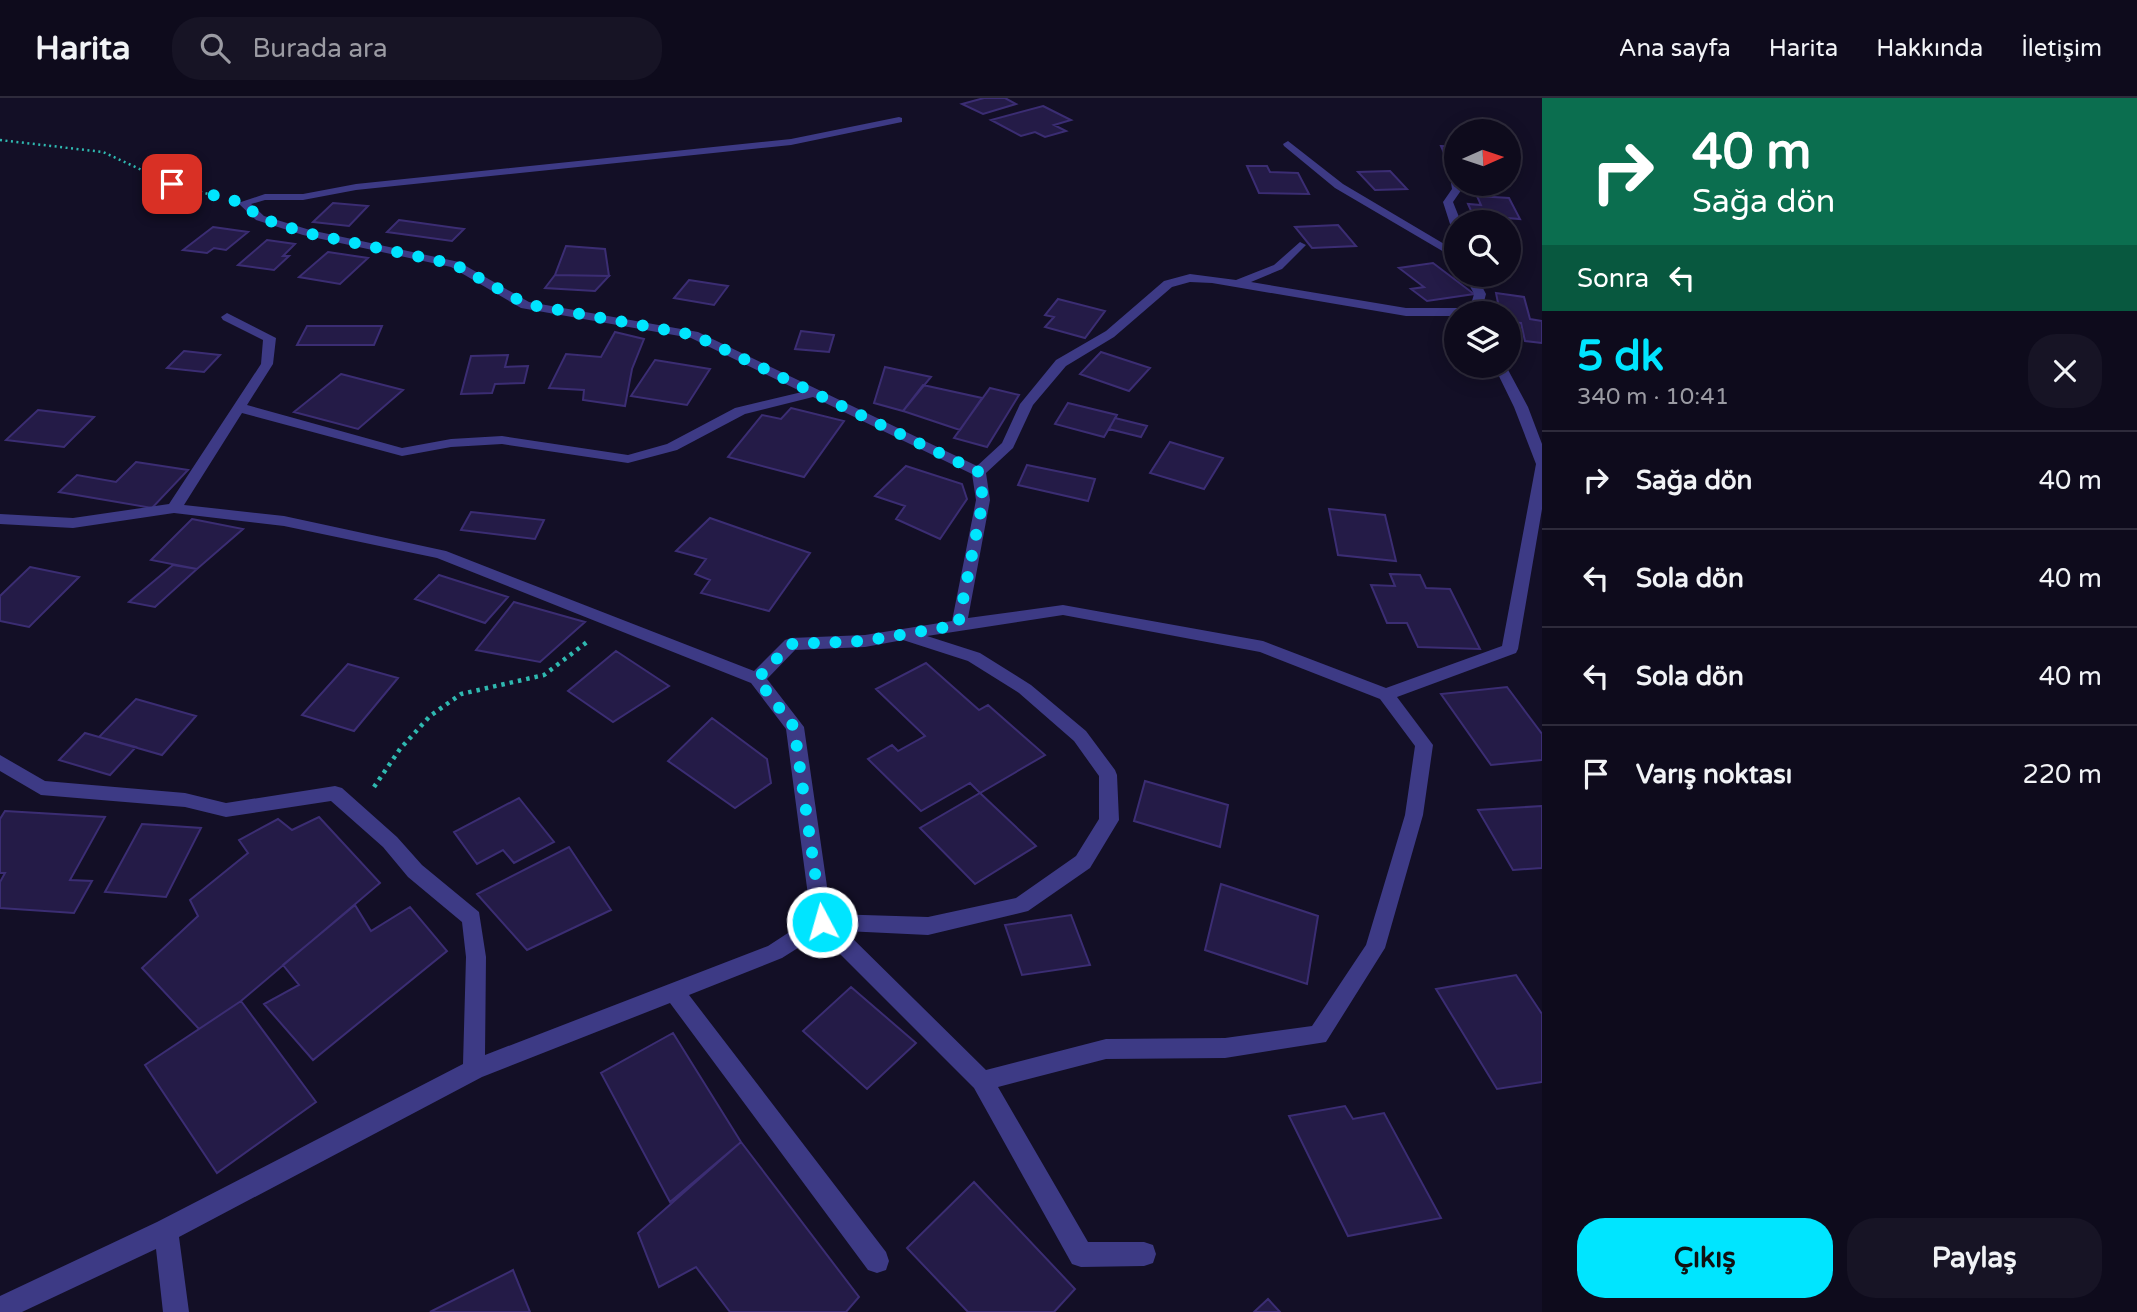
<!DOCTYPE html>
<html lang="tr">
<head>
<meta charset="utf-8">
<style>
  :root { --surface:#0e0b1c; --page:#171425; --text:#f1f3f6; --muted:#9b9ba3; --line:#2e2b3b; --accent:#00e5ff }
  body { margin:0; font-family:"Varela Round",sans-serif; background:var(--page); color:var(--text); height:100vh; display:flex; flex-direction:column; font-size:26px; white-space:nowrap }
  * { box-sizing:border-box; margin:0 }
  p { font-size:23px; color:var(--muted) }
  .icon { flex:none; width:38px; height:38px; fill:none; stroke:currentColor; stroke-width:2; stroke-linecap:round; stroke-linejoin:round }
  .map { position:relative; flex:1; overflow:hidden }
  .details { display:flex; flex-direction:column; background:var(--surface); width:595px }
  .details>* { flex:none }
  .top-card { background:#0b6e4f; color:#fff; overflow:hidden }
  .needle { width:46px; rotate:87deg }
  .controls { position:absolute; left:1444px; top:21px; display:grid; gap:14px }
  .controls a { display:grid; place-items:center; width:77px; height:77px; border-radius:50%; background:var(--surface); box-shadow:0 4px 18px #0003,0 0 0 2px var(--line); font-size:35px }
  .pin { position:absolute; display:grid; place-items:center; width:60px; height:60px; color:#fff; margin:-30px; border-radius:14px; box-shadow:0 4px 10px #0006 }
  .me { position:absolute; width:77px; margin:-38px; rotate:354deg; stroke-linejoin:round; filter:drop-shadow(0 0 5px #0008) }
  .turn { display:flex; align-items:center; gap:24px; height:147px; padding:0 35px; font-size:32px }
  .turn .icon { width:91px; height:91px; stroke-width:2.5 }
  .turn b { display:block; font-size:49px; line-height:60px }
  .then { display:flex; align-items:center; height:66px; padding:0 35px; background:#0003; gap:14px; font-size:26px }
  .round { display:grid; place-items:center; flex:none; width:74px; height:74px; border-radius:28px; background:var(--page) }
  .summary { display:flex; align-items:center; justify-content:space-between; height:119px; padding:0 35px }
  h1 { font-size:42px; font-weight:700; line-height:52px; color:var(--accent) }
  .primary-button { display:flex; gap:14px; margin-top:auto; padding:14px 35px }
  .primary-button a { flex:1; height:80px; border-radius:28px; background:var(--accent); color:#111; font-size:28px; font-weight:700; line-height:80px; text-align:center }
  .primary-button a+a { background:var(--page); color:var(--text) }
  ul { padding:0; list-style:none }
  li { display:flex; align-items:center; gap:21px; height:98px; padding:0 35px; border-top:2px solid var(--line) }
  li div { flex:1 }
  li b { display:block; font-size:26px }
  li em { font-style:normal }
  header { display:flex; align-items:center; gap:42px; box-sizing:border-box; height:98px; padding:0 35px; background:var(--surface); border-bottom:2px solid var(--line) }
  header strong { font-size:33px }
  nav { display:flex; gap:38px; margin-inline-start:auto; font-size:24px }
  .search { width:490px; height:63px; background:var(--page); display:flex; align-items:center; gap:18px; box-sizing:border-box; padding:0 24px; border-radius:28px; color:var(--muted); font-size:26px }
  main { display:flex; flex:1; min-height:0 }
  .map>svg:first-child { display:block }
  .building { fill:#241b47; stroke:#3b2d73; stroke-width:2 }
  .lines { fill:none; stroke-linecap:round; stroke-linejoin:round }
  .path-far1 { stroke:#2fb8b0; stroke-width:2.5; stroke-dasharray:2 3.5; stroke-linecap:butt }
  .path { stroke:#2fb8b0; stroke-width:4.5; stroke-dasharray:3.5 5; stroke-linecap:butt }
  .minor { fill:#3d3a85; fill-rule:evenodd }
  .route { stroke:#00e5ff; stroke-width:12; stroke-dasharray:0 21.6 }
</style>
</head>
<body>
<header>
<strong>Harita</strong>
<div class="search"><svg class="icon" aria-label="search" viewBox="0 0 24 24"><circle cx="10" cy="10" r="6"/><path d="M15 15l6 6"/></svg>Burada ara</div>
<nav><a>Ana sayfa</a><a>Harita</a><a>Hakkında</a><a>İletişim</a></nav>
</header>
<main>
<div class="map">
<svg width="1542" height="1214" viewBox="0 0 1542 1214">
  <rect width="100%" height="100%" fill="#130f26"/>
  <path class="building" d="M984,0H1005L1016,6L983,16L962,6Z
    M1043,8L1071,22L1054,27L1066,33L1045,39L1035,34L1021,38L991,22Z
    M1441,48L1456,49V67L1449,66Z
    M1247,68H1267L1270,74L1298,75L1309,96L1259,95Z
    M1390,73L1407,91L1375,92L1358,74Z
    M1477,98L1509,100L1520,121L1493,119L1496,124H1476L1468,106L1481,107Z
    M333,105L368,108L349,128L313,124Z
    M399,122L456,130L464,131L452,143L387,134Z
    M1338,127L1356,148L1312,150L1295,129Z
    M213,129L248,134L226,152L214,150L207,155L183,152Z
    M267,142L295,146L283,158H289L274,172L238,167Z
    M566,148L605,151L609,178L555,177Z
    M328,154L368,160L340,186L299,179Z
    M1433,165L1474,196L1427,203L1411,191L1424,189L1399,170Z
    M555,177L609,178L595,193L545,190Z
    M689,182L721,187L728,188L714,207L674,200Z
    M1496,195L1524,199L1530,221L1542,223V245L1525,243L1521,225L1508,224V215H1500Z
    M1058,201L1105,213L1085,240L1045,229L1054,219L1045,217Z
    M307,228H382L374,247H297Z
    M801,233L834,237L829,254L795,251Z
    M615,234L644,241L632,271L625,308L583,302L584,292L549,290L566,256L601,259Z
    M184,253L220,257L204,274L167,270Z
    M1101,254L1150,270L1129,293L1080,276Z
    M508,257L505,269L528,268L524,285L495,286L492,295L461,296L471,258Z
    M655,262L710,271L687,307L631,298Z
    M885,269L931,279L903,313L874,305Z
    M341,276L403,292L358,331L294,314Z
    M923,287L982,300L960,332L903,313Z
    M990,290L1019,297L987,349L954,340Z
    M1068,305L1117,317L1104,339L1055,326Z
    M791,310L844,323L804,379L728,359L762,317L781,321Z
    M38,312L94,319L64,349L6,342Z
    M1115,320L1147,328L1141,339L1109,331Z
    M1170,344L1223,360L1204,391L1150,375Z
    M136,364L188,372L152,410L59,394L77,377L116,384Z
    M1027,367L1095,381L1088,403L1018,387Z
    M906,368L962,386L967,401L940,441L896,421L905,408L875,398Z
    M1329,411L1385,417L1396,463L1338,457Z
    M471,414L544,422L535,441L461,432Z
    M710,420L810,455L769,513L701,495L710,482L695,476L706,461L676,453Z
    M192,421L243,431L197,471L151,462Z
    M173,467L197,471L155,509L129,504Z
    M30,469L79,479L29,529L0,523V498Z
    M1390,476L1420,477L1426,490L1450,491L1480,551L1418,549L1407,525H1387L1371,487L1395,488Z
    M439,477L508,499L485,525L415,501Z
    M514,504L585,524L540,564L476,552Z
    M616,553L669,588L613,624L568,593Z
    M926,565L979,612L988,607L1045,657L980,695L970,685L921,713L868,661L892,647L898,653L925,638L876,591Z
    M348,566L398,580L354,633L302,617Z
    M1507,589L1542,636V662L1491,667L1441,596Z
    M136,601L196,618L162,657L99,639Z
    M712,620L767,661L771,685L735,710L668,663Z
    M85,635L99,639L136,649L110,677L59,662Z
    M1145,683L1228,707L1220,749L1134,723Z
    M980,695L1036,748L975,786L920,730Z
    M519,700L554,744L514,765L503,752L477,766L454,734Z
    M1542,708V770L1513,772L1478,712Z
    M5,713L105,719L70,782L92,783L74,815L0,810V784L5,775H0V721Z
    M319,719L380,785L241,903L199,931L142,870L198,818L190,802L248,755L239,742L278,721L292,732Z
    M142,726L201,730L166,799L105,794Z
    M569,749L611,812L527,852L477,796Z
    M1221,786L1318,818L1307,886L1205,852Z
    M355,807L371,833L410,809L447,853L313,962L264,906L299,887L283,867Z
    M1071,817L1090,867L1022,877L1005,827Z
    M1516,877L1542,916V984L1497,991L1436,891Z
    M851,889L916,945L867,991L803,933Z
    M241,903L316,1004L217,1075L145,967Z
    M673,935L741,1044L670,1104L601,975Z
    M1345,1008L1353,1021L1384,1015L1441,1120L1348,1138L1289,1018Z
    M741,1044L859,1199L846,1214H730L696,1169L659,1189L638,1135Z
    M974,1084L1075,1191L1054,1214H968L907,1150Z
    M513,1172L530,1214H430Z
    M1268,1201L1280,1214H1254Z"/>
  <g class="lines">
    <path class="path-far1" d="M0,42L103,54L172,86L219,99"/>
    <path class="path" d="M374,689L400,651L430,618L461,596L544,577L587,544"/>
    <path class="minor" d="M899,19L902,20V24L791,47L356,92L303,102H265L251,106L264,118L310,132L459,164L529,204L698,234L977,368L1002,345L1020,306L1056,262L1106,233L1164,183L1190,176L1236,182L1274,167L1300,144L1306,147L1282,171L1251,184L1406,210H1470L1474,196L1464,177H1476L1486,196L1481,215H1456V218H1406L1212,185L1190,184L1172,189L1114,239L1066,268L1033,307L1013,350L986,375L990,402L968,520L1063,507L1263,543L1386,590L1502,548L1536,366L1514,309L1494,268H1506L1528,309L1542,346V411L1518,551L1516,555L1397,599L1433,647L1423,717L1385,850L1326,944L1225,960L1106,961L998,989L1088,1144H1144L1153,1147L1156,1156L1153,1165L1144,1168L1081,1169L1072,1166L974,990L820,836L782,860L689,897L886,1154L889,1163L886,1172L877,1175L868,1172L670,905L482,979L179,1139L189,1214H163L156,1151L22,1214H0V1198L157,1124L463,966L466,859L462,824L408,779L383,749L331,703L226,719L185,709L41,697L0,673V657L45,683L185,695L226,705L335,688L342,690L397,739L422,767L479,814L486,859L485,957L768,848L811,820L786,631L751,585L437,460L284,428L174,415L73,430L0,426V416L73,420L169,406L261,266L263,242L223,222L221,219L227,215L276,240L273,266L247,307L402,350L451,341L502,338L628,357L667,346L735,310L802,294L691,240L521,210L451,169L303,137L256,122L238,105L265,96H303L356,86L791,41ZM813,299L972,376L976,402L952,523L865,537L791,540L785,542L754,573L446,453L284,418L184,407L242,315L402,358L451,349L502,346L628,365L677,352L745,316ZM1063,517L1260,554L1380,601L1415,648L1405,717L1366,847L1312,928L1225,940L1106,941L986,972L845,833L928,837L1028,813L1090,770L1119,722L1117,677L1115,672L1086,633L1031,587L980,555L927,538ZM903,542L968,563L1019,595L1074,643L1099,678V721L1076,758L1016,800L928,819L831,816L804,629L767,581L795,552L865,549Z
      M1288,43L1343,86L1456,153V161L1335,90L1284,48L1283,46Z
      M1454,68L1456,86H1461L1462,91L1453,104L1461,124H1456V129L1450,126L1443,104L1452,91L1449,71Z"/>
  </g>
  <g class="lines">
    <path class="route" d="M172,86L243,105L260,120L307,135L454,166L526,206L694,237L979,374L983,402L958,527L864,543L791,546L757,581L794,629L822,824"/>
  </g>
</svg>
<div class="controls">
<a><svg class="needle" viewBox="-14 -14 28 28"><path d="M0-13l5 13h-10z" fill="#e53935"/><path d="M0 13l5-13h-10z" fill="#9b9ba3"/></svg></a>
<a><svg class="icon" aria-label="search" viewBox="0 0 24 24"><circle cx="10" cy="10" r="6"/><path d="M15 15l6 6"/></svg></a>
<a><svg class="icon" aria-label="layers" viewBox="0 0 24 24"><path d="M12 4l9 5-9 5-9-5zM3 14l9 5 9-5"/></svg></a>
</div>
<div class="pin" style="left:172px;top:86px;background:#d93025"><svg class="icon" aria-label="arrive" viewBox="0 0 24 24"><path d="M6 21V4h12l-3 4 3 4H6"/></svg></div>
<svg class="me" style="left:822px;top:824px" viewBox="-20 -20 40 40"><circle r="17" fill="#00e5ff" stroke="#fff" stroke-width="3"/><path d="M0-11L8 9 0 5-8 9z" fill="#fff"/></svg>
</div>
<section class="details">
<div class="top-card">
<div class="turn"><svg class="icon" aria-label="right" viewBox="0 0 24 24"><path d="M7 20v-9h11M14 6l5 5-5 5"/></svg><div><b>40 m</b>Sağa dön</div></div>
<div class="then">Sonra<svg class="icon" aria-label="left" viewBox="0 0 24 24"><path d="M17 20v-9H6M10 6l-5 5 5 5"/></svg></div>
</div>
<div class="summary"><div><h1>5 dk</h1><p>340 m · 10:41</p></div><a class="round"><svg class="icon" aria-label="close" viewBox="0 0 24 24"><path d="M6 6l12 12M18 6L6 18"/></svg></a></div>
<ul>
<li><svg class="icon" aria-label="right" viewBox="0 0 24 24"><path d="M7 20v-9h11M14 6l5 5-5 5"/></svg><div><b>Sağa dön</b></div><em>40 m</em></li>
<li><svg class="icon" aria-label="left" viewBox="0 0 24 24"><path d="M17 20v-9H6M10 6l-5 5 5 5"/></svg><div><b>Sola dön</b></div><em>40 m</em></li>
<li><svg class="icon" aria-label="left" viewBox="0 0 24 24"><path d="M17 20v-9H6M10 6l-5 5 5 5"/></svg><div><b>Sola dön</b></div><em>40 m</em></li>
<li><svg class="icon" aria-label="arrive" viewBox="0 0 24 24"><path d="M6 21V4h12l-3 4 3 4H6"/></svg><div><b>Varış noktası</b></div><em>220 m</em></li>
</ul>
<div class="primary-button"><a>Çıkış</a><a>Paylaş</a></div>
</section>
</main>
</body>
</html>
